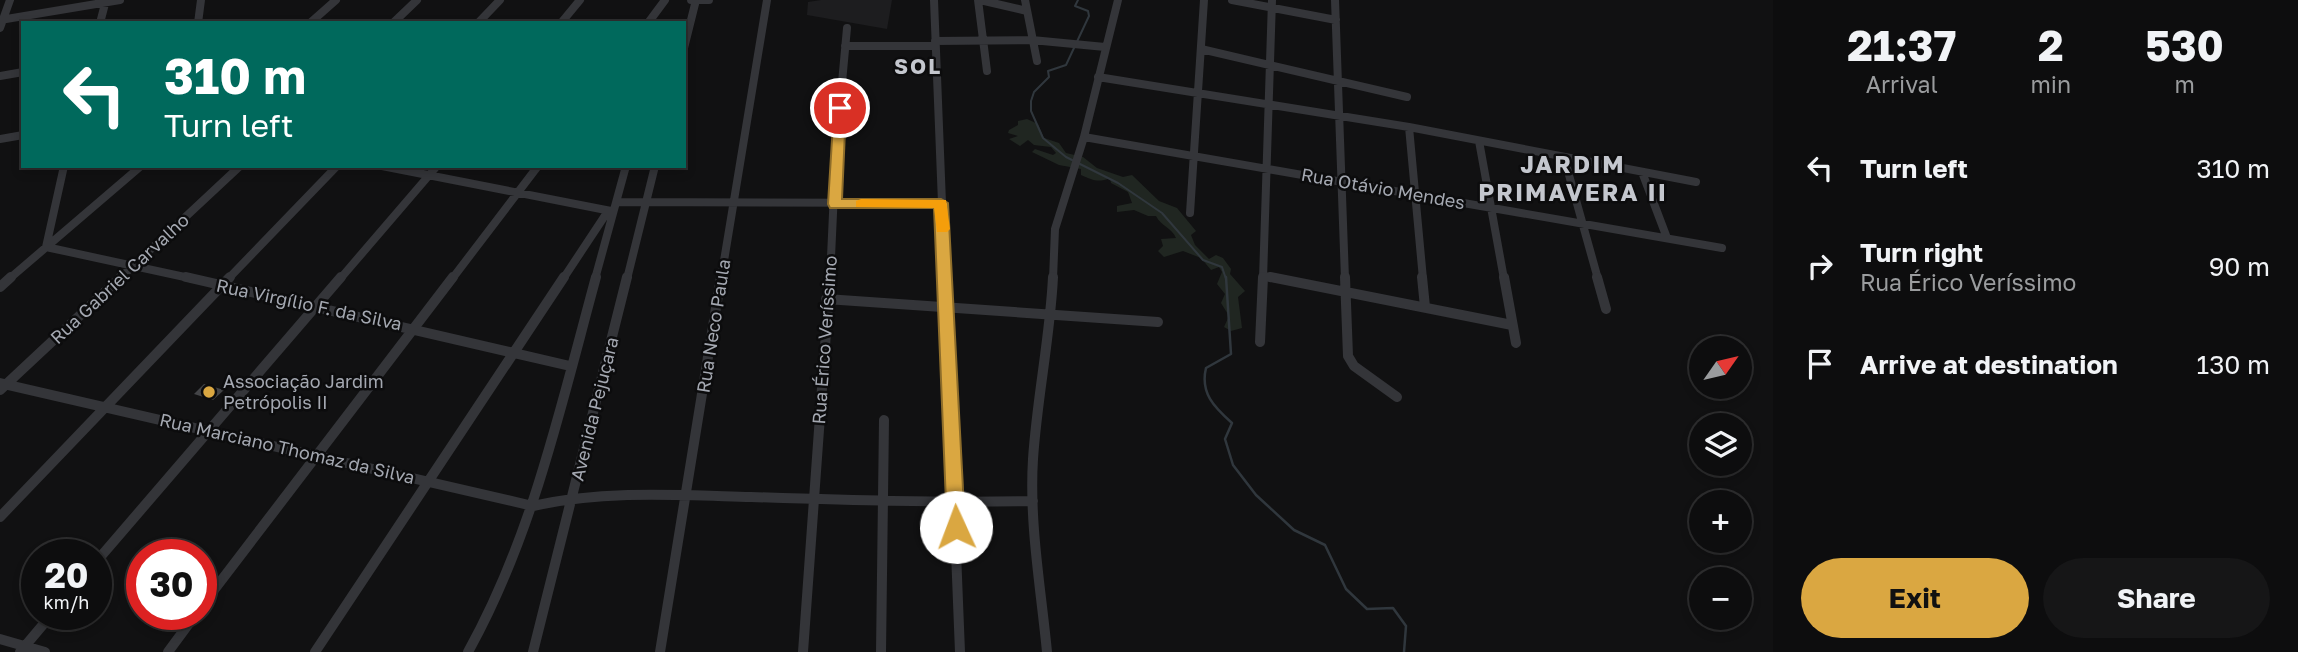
<!DOCTYPE html>
<html lang="en">
<head>
<meta charset="utf-8">
<style>
  :root { --surface:#0d0d0e; --page:#161617; --text:#f1f3f6; --muted:#9a9c9e; --line:#2d2d2e; --accent:#daa741 }
  body { margin:0; font-family:"Golos Text",sans-serif; background:var(--page); color:var(--text); height:100vh; display:flex; flex-direction:column; font-size:26px; white-space:nowrap }
  * { box-sizing:border-box; margin:0 }
  p { font-size:23px; color:var(--muted) }
  .icon { flex:none; width:38px; height:38px; fill:none; stroke:currentColor; stroke-width:2; stroke-linecap:round; stroke-linejoin:round }
  .map { position:relative; flex:1; overflow:hidden }
  .drawer { display:flex; flex-direction:column; background:var(--surface); width:525px }
  .drawer>* { flex:none }
  .top-card { position:absolute; left:21px; top:21px; width:665px; height:147px; border-radius:0px; box-shadow:0 4px 10px #0003,0 0 0 2px var(--line); background:#00695c; color:#fff; overflow:hidden }
  .needle { width:46px; rotate:56deg }
  .controls { position:absolute; left:1689px; top:336px; display:grid; gap:14px }
  .controls a { display:grid; place-items:center; width:63px; height:63px; border-radius:50%; background:var(--surface); box-shadow:0 4px 10px #0003,0 0 0 2px var(--line); font-size:35px }
  .speed { position:absolute; left:21px; top:539px; display:flex; gap:14px; font-size:35px; font-weight:700; text-align:center }
  .speed>* { display:grid; place-content:center; width:91px; height:91px; border-radius:50%; background:var(--surface); box-shadow:0 4px 10px #0003,0 0 0 2px var(--line); line-height:1 }
  .speed small { font-size:18px; font-weight:400 }
  .speed .limit { border:10px solid #d22; background:#fff; color:#111 }
  .pin { position:absolute; display:grid; place-items:center; width:60px; height:60px; color:#fff; margin:-30px; border:4px solid #fff; border-radius:50%; box-shadow:0 2px 7px #0007 }
  .me { position:absolute; width:77px; margin:-38px; rotate:358deg; stroke-linejoin:round; filter:drop-shadow(0 0 5px #0008) }
  .turn { display:flex; align-items:center; gap:24px; height:147px; padding:0 28px; font-size:32px }
  .turn .icon { width:91px; height:91px; stroke-width:2.5 }
  .turn b { display:block; font-size:49px; line-height:60px }
  .eta { display:flex; justify-content:space-evenly; align-items:center; height:119px; text-align:center }
  .eta b { font-size:42px; font-weight:700; line-height:49px }
  .button { display:flex; gap:14px; margin-top:auto; padding:14px 28px }
  .button a { flex:1; height:80px; border-radius:42px; background:var(--accent); color:#111; font-size:28px; font-weight:700; line-height:80px; text-align:center }
  .button a+a { background:var(--page); color:var(--text) }
  ul { padding:0; list-style:none }
  li { display:flex; align-items:center; gap:21px; height:98px; padding:0 28px }
  li div { flex:1 }
  li b { display:block; font-size:26px }
  li em { font-style:normal }
  main { display:flex; flex:1; min-height:0 }
  .map>svg:first-child { display:block }
  .built { fill:#1d1d1f }
  .green { fill:#202621 }
  .lines { fill:none; stroke-linecap:round; stroke-linejoin:round }
  .stream-far1 { stroke:#30373d; stroke-width:2 }
  .stream { stroke:#30373d; stroke-width:2.5 }
  .building { fill:#434447 }
  .minor-far1 { stroke:#343539; stroke-width:8 }
  .minor { stroke:#343539; stroke-width:10 }
  .route { fill:#daa741; stroke:#8e6d2a; stroke-width:2 }
  .slow { fill:#f59e0b }
  .poi-dot { fill:#daa741; stroke:#0c0c0d; stroke-width:2.5 }
  .labels { text-anchor:middle; stroke-width:5; stroke-linejoin:round; paint-order:stroke }
  .street-label { font-size:18px; fill:#a4a8b1; stroke:#0c0c0d }
  .poi-label { font-size:18px; fill:#a4a8b1; stroke:#0c0c0d; text-anchor:start }
  .far-district-label { font-size:21px; font-weight:bold; letter-spacing:2px; fill:#c4c7ce; stroke:#0c0c0d }
  .district-label { font-size:24px; font-weight:bold; letter-spacing:2px; fill:#c4c7ce; stroke:#0c0c0d }
</style>
</head>
<body>
<main>
<div class="map">
<svg width="1773" height="652" viewBox="0 0 1773 652">
  <rect width="100%" height="100%" fill="#111112"/>
  <path class="built" d="M821,0H892L887,29L807,15L808,2Z"/>
  <path class="green" d="M1027,119L1038,124L1044,138L1059,143L1066,153L1083,157L1097,168L1123,177L1132,175L1159,201L1177,208L1196,231L1191,235L1195,245L1209,259L1216,255L1223,258L1231,269L1230,274L1245,291L1238,297L1242,328L1231,331L1224,327L1229,316L1221,303L1225,294L1217,284L1222,272L1219,267L1211,270L1201,258L1183,251L1164,257L1158,251L1163,246L1161,239L1176,238C1172,228 1161,226 1156,216H1148L1134,210L1117,212V206L1132,203L1128,192L1111,183L1110,178C1098,183 1093,180 1081,175V169L1059,165L1032,152L1035,149L1053,155L1056,153L1051,147L1034,145L1028,140L1020,146L1009,139L1018,136L1008,133L1009,130L1018,125V121Z"/>
  <g class="lines">
    <path class="stream-far1" d="M1078,0L1075,6L1088,11L1089,16L1066,65L1048,71L1049,77L1034,92L1031,101V111L1043,138L1066,157L1118,183L1162,213L1203,260L1222,267L1226,279"/>
    <path class="stream" d="M1226,277L1231,354L1206,368C1200,393 1214,407 1232,423L1225,439L1233,465L1256,495L1294,530L1325,545L1346,589L1367,609L1393,608L1406,626L1404,652"/>
  </g>
  <path class="building" d="M204,384L224,390L213,400L194,394Z"/>
  <g class="lines">
    <path class="minor-far1" d="M691,0H709
      M934,0L945,279
      M978,0L987,71
      M980,0L1027,11
      M1025,0L1037,61
      M1232,0L1336,20
      M1335,0L1345,279
      M0,20L120,0
      M100,23L106,0
      M198,23L201,0
      M310,23L336,0
      M393,23L417,0
      M478,23L500,0
      M561,23L580,0
      M648,23L665,0
      M0,28L10,0
      M935,41L1032,40L1105,47
      M845,46H935
      M684,48L696,0
      M1201,49L1407,97
      M0,76L23,72
      M1098,77L1409,127L1696,182
      M1409,127L1423,279
      M1084,137L1722,248
      M0,139L23,135
      M1479,141L1504,279
      M1564,157L1598,279
      M64,166L46,247L194,279
      M382,166L611,211
      M1642,172L1667,238
      M618,202L941,203
      M1190,213L1204,0
      M1263,276L1279,279
      M9,279L141,166
      M119,279L240,166
      M228,279L337,166
      M340,279L437,166
      M452,279L538,166
      M563,279L608,211
      M595,279L626,166
      M627,279L655,166
      M721,279L767,0
      M830,279L836,148L847,28
      M1053,279L1055,229L1084,137L1118,0
      M1263,279L1272,0"/>
    <path class="minor" d="M186,277L570,366
      M945,277L960,652
      M1270,277L1512,325
      M1345,277L1348,356L1354,366L1397,397
      M1422,277L1425,307
      M1504,277L1516,343
      M1597,277L1606,309
      M0,287L11,277
      M826,299L1158,322
      M1260,342L1263,277
      M0,383L533,506C604,490 678,495 751,497C845,500 939,503 1033,501
      M0,390L121,277
      M0,517L230,277
      M96,562L341,277
      M201,607L453,277
      M0,639L45,652
      M20,652L52,614
      M168,652L196,614
      M315,652L564,277
      M468,652C533,535 561,405 596,277
      M533,652L627,277
      M660,652L721,277
      M803,652L830,277
      M881,652L884,420
      M1047,652C1041,589 1029,523 1033,459C1037,398 1050,338 1053,277"/>
  </g>
  <path class="route" d="M840,104L846,108L842,199H941L948,203L965,527L963,533L956,536L949,533L947,527L934,208H830L828,204L834,108Z"/>
  <path class="slow" d="M861,199L946,200L950,229L947,232H937L934,208L856,207V201Z"/>
  <circle class="poi-dot" cx="209" cy="392" r="7"/>
  <g class="labels">
    <g class="street-label">
      <text transform="translate(1383 189) rotate(10)" y="6">Rua Otávio Mendes</text>
      <text transform="translate(120 279) rotate(-43)" y="6">Rua Gabriel Carvalho</text>
      <text transform="translate(309 305) rotate(12)" y="6">Rua Virgílio F. da Silva</text>
      <text transform="translate(714 326) rotate(-81)" y="6">Rua Neco Paula</text>
      <text transform="translate(825 340) rotate(-86)" y="6">Rua Érico Veríssimo</text>
      <text transform="translate(595 409) rotate(-76)" y="6">Avenida Pejuçara</text>
      <text transform="translate(287 449) rotate(13)" y="6">Rua Marciano Thomaz da Silva</text>
    </g>
    <g class="poi-label">
      <text x="223" y="388">Associação Jardim<tspan x="223" dy="21">Petrópolis II</tspan></text>
    </g>
    <g class="far-district-label">
      <text x="918" y="74">SOL</text>
    </g>
    <g class="district-label">
      <text x="1573" y="173">JARDIM<tspan x="1573" dy="28">PRIMAVERA II</tspan></text>
    </g>
  </g>
</svg>
<div class="controls">
<a><svg class="needle" viewBox="-14 -14 28 28"><path d="M0-13l5 13h-10z" fill="#e53935"/><path d="M0 13l5-13h-10z" fill="#9a9c9e"/></svg></a>
<a><svg class="icon" aria-label="layers" viewBox="0 0 24 24"><path d="M12 4l9 5-9 5-9-5zM3 14l9 5 9-5"/></svg></a>
<a>+</a>
<a>−</a>
</div>
<div class="speed"><div>20<small>km/h</small></div><div class="limit">30</div></div>
<div class="pin" style="left:840px;top:108px;background:#d93025"><svg class="icon" aria-label="arrive" viewBox="0 0 24 24"><path d="M6 21V4h12l-3 4 3 4H6"/></svg></div>
<svg class="me" style="left:956px;top:527px" viewBox="-20 -20 40 40"><circle r="19" fill="#fff"/><path d="M0-13L10 11 0 6-10 11z" fill="#daa741"/></svg>
<div class="top-card">
<div class="turn"><svg class="icon" aria-label="left" viewBox="0 0 24 24"><path d="M17 20v-9H6M10 6l-5 5 5 5"/></svg><div><b>310 m</b>Turn left</div></div>
</div>
</div>
<section class="drawer">
<div class="eta">
<div><b>21:37</b><p>Arrival</p></div>
<div><b>2</b><p>min</p></div>
<div><b>530</b><p>m</p></div>
</div>
<ul>
<li><svg class="icon" aria-label="left" viewBox="0 0 24 24"><path d="M17 20v-9H6M10 6l-5 5 5 5"/></svg><div><b>Turn left</b></div><em>310 m</em></li>
<li><svg class="icon" aria-label="right" viewBox="0 0 24 24"><path d="M7 20v-9h11M14 6l5 5-5 5"/></svg><div><b>Turn right</b><p>Rua Érico Veríssimo</p></div><em>90 m</em></li>
<li><svg class="icon" aria-label="arrive" viewBox="0 0 24 24"><path d="M6 21V4h12l-3 4 3 4H6"/></svg><div><b>Arrive at destination</b></div><em>130 m</em></li>
</ul>
<div class="button"><a>Exit</a><a>Share</a></div>
</section>
</main>
</body>
</html>
